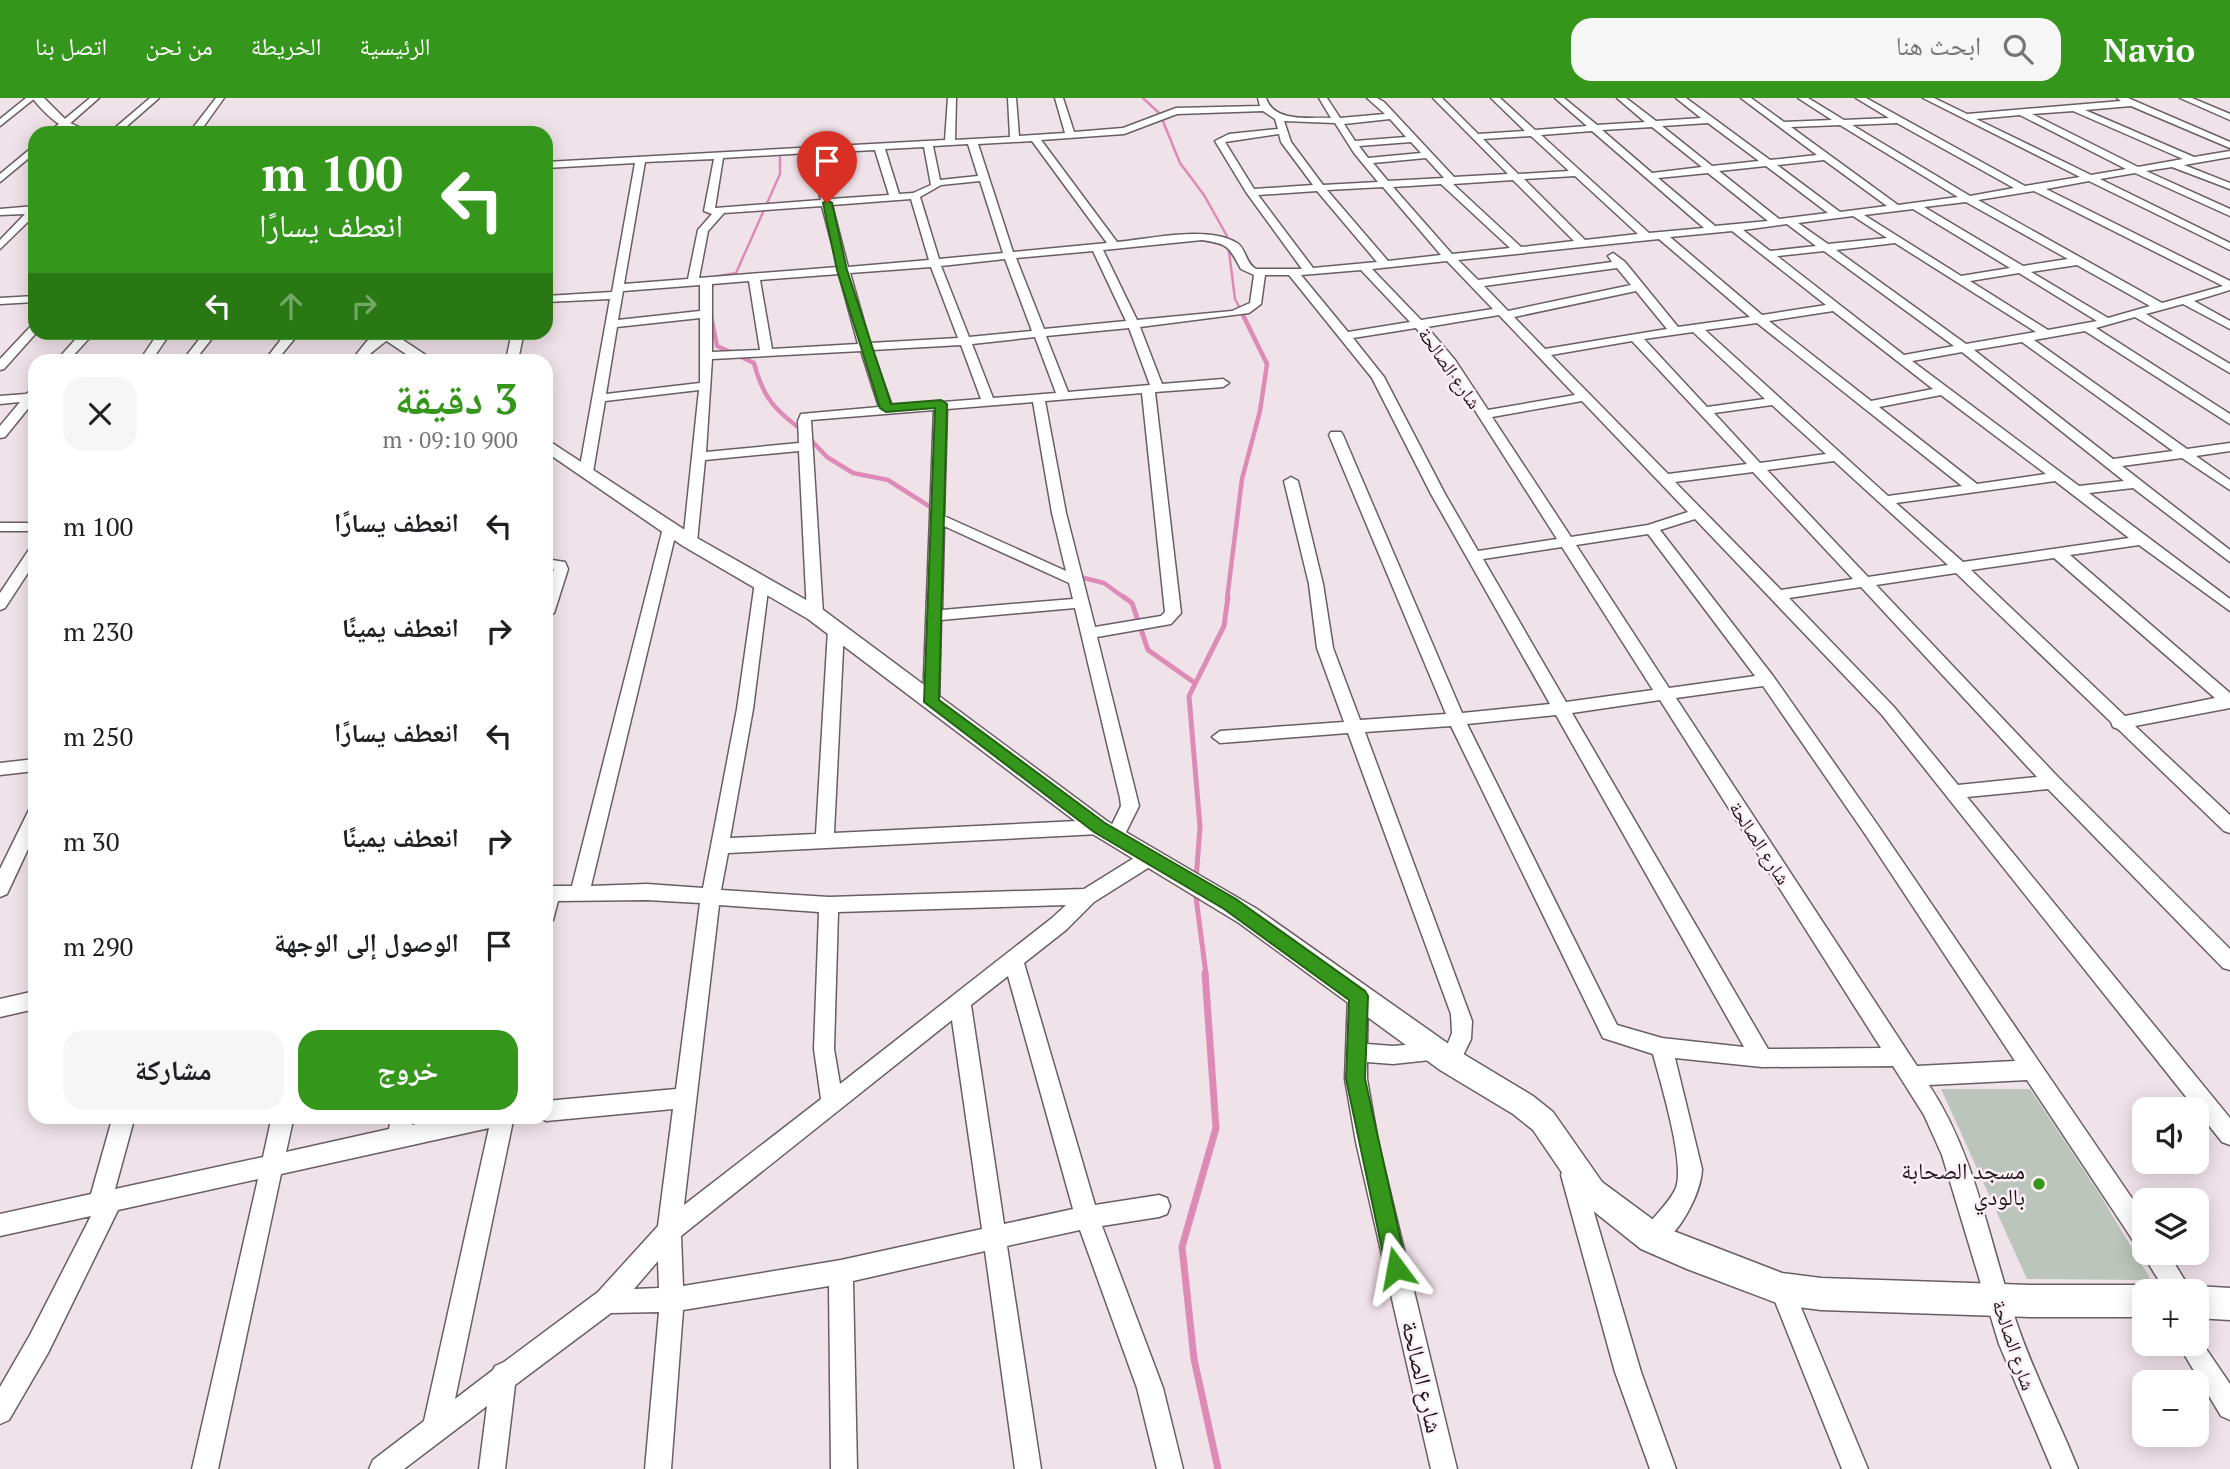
<!DOCTYPE html>
<html lang="ar">
<head>
<meta charset="utf-8">
<style>
  :root { --surface:#fff; --page:#f6f6f6; --text:#202124; --muted:#757577; --accent:#34961a }
  body { margin:0; font-family:"PT Serif","Noto Naskh Arabic",serif; background:var(--page); color:var(--text); direction:rtl; height:100vh; display:flex; flex-direction:column; font-size:26px; white-space:nowrap }
  * { box-sizing:border-box; margin:0 }
  p { font-size:23px; color:var(--muted) }
  .icon { flex:none; width:38px; height:38px; fill:none; stroke:currentColor; stroke-width:2; stroke-linecap:round; stroke-linejoin:round }
  .map { position:relative; flex:1; overflow:hidden; direction:ltr }
  .sheet { position:absolute; left:28px; top:256px; width:525px; height:770px; display:flex; flex-direction:column; background:var(--surface); border-radius:21px; box-shadow:0 4px 18px #0003; direction:rtl }
  .sheet>* { flex:none }
  .guide { position:absolute; left:28px; top:28px; width:525px; height:214px; border-radius:21px; box-shadow:0 4px 18px #0003; direction:rtl; background:#34961a; color:#fff; overflow:hidden }
  .fabs { position:absolute; left:2132px; top:999px; display:grid; gap:14px }
  .fabs a { display:grid; place-items:center; width:77px; height:77px; border-radius:14px; background:var(--surface); box-shadow:0 4px 18px #0003; font-size:35px }
  .pin { position:absolute; display:grid; place-items:center; width:60px; height:60px; color:#fff; margin:-72px -30px; border-radius:50% 50% 50% 0; rotate:-45deg; box-shadow:0 0 7px #0007 }
  .pin .icon { rotate:45deg }
  .me { position:absolute; width:77px; margin:-38px; rotate:347deg; stroke-linejoin:round; filter:drop-shadow(0 0 5px #0008) }
  .turn { display:flex; align-items:center; gap:24px; height:147px; padding:0 35px; font-size:32px }
  .turn .icon { width:91px; height:91px; stroke-width:2.5 }
  .turn b { display:block; font-size:49px; line-height:60px }
  .lanes { display:flex; align-items:center; height:66px; padding:0 35px; background:#0003; justify-content:center; gap:35px; direction:ltr }
  .lanes .off { opacity:.35 }
  .round { display:grid; place-items:center; flex:none; width:74px; height:74px; border-radius:21px; background:var(--page) }
  .summary { display:flex; align-items:center; justify-content:space-between; height:119px; padding:0 35px }
  h1 { font-size:42px; font-weight:800; line-height:52px; color:var(--accent) }
  .action { display:flex; gap:14px; margin-top:auto; padding:14px 35px }
  .action a { flex:1; height:80px; border-radius:21px; background:var(--accent); color:#fff; font-size:28px; font-weight:800; line-height:80px; text-align:center }
  .action a+a { background:var(--page); color:var(--text) }
  ul { padding:0; list-style:none }
  li { display:flex; align-items:center; gap:21px; height:105px; padding:0 35px }
  li div { flex:1 }
  li b { display:block; font-size:26px }
  li em { font-style:normal }
  header { display:flex; align-items:center; gap:42px; box-sizing:border-box; height:98px; padding:0 35px; background:var(--accent); color:#fff }
  header strong { font-size:33px }
  nav { display:flex; gap:38px; margin-inline-start:auto; font-size:24px }
  .search { width:490px; height:63px; background:var(--page); display:flex; align-items:center; gap:18px; box-sizing:border-box; padding:0 24px; border-radius:21px; color:var(--muted); font-size:26px }
  .map>svg:first-child { display:block }
  .lines { fill:none; stroke-linecap:round; stroke-linejoin:round }
  .stream-far3 { stroke:#dd8ab7; stroke-width:2.5 }
  .stream-far2 { stroke:#dd8ab7; stroke-width:4.5 }
  .stream-far1 { stroke:#dd8ab7; stroke-width:5 }
  .stream { stroke:#dd8ab7; stroke-width:7 }
  .building { fill:#bcc5bb }
  .minor-casing { stroke:#695e63; stroke-width:3 }
  .tertiary-casing { stroke:#695e63; stroke-width:3 }
  .minor { fill:#fff; fill-rule:evenodd }
  .tertiary { fill:#fff; fill-rule:evenodd }
  .route { fill:#34961a; stroke:#226211; stroke-width:2 }
  .poi-dot { fill:#34961a; stroke:#fdeff6; stroke-width:2.5 }
  .labels { text-anchor:middle; stroke-width:5; stroke-linejoin:round; paint-order:stroke }
  .street-label { font-size:19px; fill:#1b1618; stroke:#fdeff6 }
  .near-poi-label { font-size:23px; fill:#1b1618; stroke:#fdeff6; text-anchor:end }
  .near-street-label { font-size:23px; fill:#1b1618; stroke:#fdeff6 }
</style>
</head>
<body>
<header>
<strong>Navio</strong>
<div class="search"><svg class="icon" aria-label="search" viewBox="0 0 24 24"><circle cx="10" cy="10" r="6"/><path d="M15 15l6 6"/></svg>ابحث هنا</div>
<nav><a>الرئيسية</a><a>الخريطة</a><a>من نحن</a><a>اتصل بنا</a></nav>
</header>
<div class="map">
<svg width="2230" height="1371" viewBox="0 0 2230 1371">
  <rect width="100%" height="100%" fill="#f0e2e9"/>
  <g class="lines">
    <path class="stream-far3" d="M1143,0L1160,16L1180,65L1204,97L1227,138L1235,201L1243,216
      M711,195L714,179L736,175L780,76V51"/>
    <path class="stream-far2" d="M711,218L717,248L754,265C763,300 775,312 803,333
      M809,340L827,359L853,375L888,382L935,412
      M1076,478L1104,485L1126,501
      M1227,501L1242,381L1260,313L1267,266L1242,215"/>
    <path class="stream-far1" d="M1124,499L1132,505L1148,552L1195,585
      M1196,782L1200,729L1189,598L1224,528L1228,499
      M1195,792L1206,876"/>
    <path class="stream" d="M1205,875L1216,1030L1182,1149L1194,1261L1218,1371"/>
  </g>
  <path class="building" d="M1941,991H2030L2099,1095L2151,1182L2027,1181Z"/>
  <g class="lines">
    <g class="minor-casing">
      <path id="minor" d="M26,0H35L0,28V21Z
        M90,0H99L59,35H48Z
        M150,0H159L119,35H109Z
        M216,0H224L199,35H189Z
        M948,0H956L955,42L1010,39L1008,0H1016L1019,38L1065,35L1055,0H1063L1074,34L1123,30L1176,10L1260,8L1258,0H1266C1274,25 1310,19 1331,20L1319,0H1327L1340,20L1385,16L1367,0H1377L1384,4L1454,79L1508,76L1433,0H1442L1478,36L1525,33L1491,0H1500L1535,32L1587,28L1555,0H1564L1597,27L1645,24L1617,0H1626L1656,23L1701,20L1676,0H1686L1770,62L1817,57L1741,0H1751L1784,24L1832,22L1798,0H1808L1844,22L1889,20L1856,0H1866L2025,88L2080,79L1923,0H1934L1967,16L2121,3L2117,0H2128L2230,44V50L2131,8L2085,12L2194,59L2230,53V59L2184,67L2230,85V91L2172,69L2146,73L2230,111V118L2135,75L2100,81L2230,145V152L2089,83L2046,91L2230,183V192L2194,203L2230,223V231L2183,206L2146,216L2230,266V275L2135,219L2096,230L2230,316V326L2085,233L2034,242L2187,351L2230,345V353L2196,358L2230,382V392L2182,360L2122,368L2230,452V464L2133,390L2089,395L2230,501V513L2139,447L2070,457L2230,595V610L2135,628L2230,717V735L2224,733L2118,631L2113,629L2111,624L1956,475L1876,487L2058,679L2230,851V872L2223,870L2048,691L1967,699L2230,1020V1047L2222,1044L1882,617L1695,421L1660,432L1773,578L1877,726L2144,1118V1150L2136,1147L2027,982L1929,987C1976,1058 1989,1143 2016,1223C2033,1274 2058,1321 2078,1371H2052L1999,1246L1942,1057L1924,1017L1893,968L1762,969L1675,960L1702,1071C1701,1097 1677,1141 1652,1152L1644,1148L1640,1140C1648,1122 1666,1110 1675,1092C1687,1070 1660,983 1653,956L1603,940L1451,628L1365,634L1472,923L1471,941L1457,970L1450,972L1443,970L1440,961L1393,966L1367,964V981L1378,1044L1457,1371H1431L1356,1044L1345,981L1348,898L1351,892L1358,889L1365,892L1368,898L1367,946L1393,948L1437,944L1446,950L1452,935L1451,916L1348,635L1220,645L1212,639L1220,633L1344,624L1317,550L1309,486L1284,383L1291,379L1298,383L1323,486L1333,550L1360,622L1446,616L1329,337L1331,334H1341L1343,337L1462,615L1550,606L1431,396L1372,280L1289,177H1265L1261,206L1249,215L1140,229L1162,286L1223,281L1229,285L1223,289L1155,294L1181,515L1171,526L1097,539L1139,708L1121,744H1109L1106,739L1121,708L1120,700L1075,510L941,522L939,604L931,610L923,604L934,312L811,322L823,516L815,521L807,516L799,353L705,362L697,444L690,448L683,444L699,292L605,303L593,374L591,377H581L579,374L610,201L546,204V198L612,194L635,65L546,70V64L945,42ZM1263,13L1275,21L1278,31L1229,36L1215,43L1246,94L1302,171H1256C1245,165 1247,152 1237,145C1208,127 1150,141 1117,144L1041,42L1124,36L1177,16ZM2073,13L2183,61L2138,69L2032,16ZM2020,17L2126,71L2091,77L1976,21ZM1390,21L1406,39L1355,43L1344,26ZM1284,23L1335,25L1354,55L1378,84L1323,87L1291,44ZM1708,25L1759,63L1712,68L1662,28ZM1897,25L2014,90L1970,98L1852,27ZM1840,27L1958,99L1898,107L1791,29ZM1652,29L1702,69L1652,75L1602,32ZM1592,33L1704,130L1649,135L1541,37ZM1279,36L1281,44L1313,87L1254,91L1225,44ZM1531,38L1569,73L1518,76L1483,41ZM1032,43L1107,145L1013,154L978,46ZM1411,44L1421,55L1368,60L1359,48ZM968,46L978,78L940,82L933,48ZM924,49L931,87L913,95L899,96L885,51ZM875,52L889,97L830,101L817,55ZM808,55L821,102L715,110L723,60ZM1426,60L1444,80L1388,83L1373,65ZM714,61L704,113L712,116L698,132L688,181L624,186L645,64ZM1824,62L1887,108L1840,114L1777,67ZM1766,68L1828,115L1779,121L1719,73ZM1708,75L1768,123L1715,128L1658,80ZM1575,78L1638,136L1585,142L1524,81ZM1513,82L1574,143L1521,149L1453,86ZM980,83L1003,155L939,161L920,99L941,87ZM1441,86L1510,150L1452,156L1393,89ZM1383,89L1441,157L1388,163L1327,92ZM1317,93L1377,164L1313,170L1258,97ZM2034,93L2223,188L2162,205L1978,102ZM911,101L929,162L848,169L832,107ZM1966,104L2068,161L2023,168L1924,109ZM822,108L838,169L699,180L708,133L724,115ZM1913,111L2010,170L1961,178L1864,117ZM1853,118L1887,140L1828,146L1798,125ZM1787,126L1816,148L1770,153L1743,132ZM1732,133L1826,207L1762,217L1670,139ZM1659,141L1750,219L1678,229L1625,164L1613,155L1608,158L1612,164L1478,182L1458,162ZM1202,142C1229,146 1229,149 1241,171L1254,177L1250,205L1232,213L1137,222L1103,152ZM1895,145L2036,234L1966,246L1836,152ZM1093,153L1126,223L1044,231L1016,160ZM1824,153L1954,248L1904,257L1777,158ZM1005,161L1032,233L969,239L941,168ZM1447,163L1493,211L1421,222L1372,171ZM2077,167L2150,208L2108,220L2031,174ZM931,169L958,240L870,245L850,175ZM1617,170L1631,187L1508,213L1484,188ZM1361,172L1410,224L1348,234L1301,177ZM2019,175L2097,223L2048,232L1970,183ZM839,176L858,246L772,251L760,182ZM749,183L760,252L712,254V186ZM700,187V213L618,222L623,193ZM1636,193L1667,231L1545,251L1514,219ZM1833,213L1933,291L1871,303L1769,223ZM1499,217L1575,297L1488,312L1455,262L1427,229ZM700,220V285L606,296L617,229ZM1757,225L1962,388L1888,398L1705,232ZM1129,230L1150,287L1068,294L1046,238ZM1416,230L1446,267L1557,441L1478,453L1445,396L1384,279L1353,240ZM1693,234L1765,301L1707,309L1644,241ZM1035,239L1056,295L993,300L972,246ZM1632,243L1747,366L1668,376L1551,257ZM2022,244L2173,353L2113,361L1974,252ZM961,247L981,301L892,308L872,252ZM861,253L879,309L801,316L798,323L799,345L706,354L712,261ZM1962,254L2124,383L2079,388L1912,263ZM1142,295L1165,514L1161,518L1095,529L1066,415L1045,303ZM1941,297L2046,376L1977,386L1879,309ZM1582,303L1688,414L1648,427L1571,439L1492,319ZM1033,304L1052,415L1066,473L944,418L947,311ZM1772,307L1826,356L1760,365L1714,315ZM1834,363L1948,467L1868,479L1767,372ZM1753,374L1853,481L1781,492L1675,384ZM2055,383L2129,440L1963,464L1896,405ZM944,428L1069,485L1073,501L942,512ZM1648,436L1755,578L1669,590L1576,447ZM1562,449L1653,592L1566,604L1483,461ZM2054,460L2215,600L2125,618L1971,472ZM1861,489L2037,679L1958,687L1894,609L1789,500ZM1763,588L1865,736L2015,963L1917,968L1676,600ZM1660,602L1881,950L1768,951L1572,615ZM1556,617L1744,949L1662,940L1617,927L1467,626Z
        M2180,0H2192L2230,16V22Z
        M357,32H467L472,35H352Z
        M35,47V55L0,84V76Z
        M35,108V117L0,151V142L25,116L0,117V111Z
        M35,198V204L0,206V200Z
        M35,227V234H37L4,271L0,272V261L31,228Z
        M82,234H95L69,262H57Z
        M159,234H171L152,262H140Z
        M205,234H217L195,262H183Z
        M287,234H300L277,262H265Z
        M386,234L392,238C382,247 373,252 364,262H352L367,243Z
        M512,234H524L518,262H506Z
        M35,290V302L5,339L0,340V328L20,304L0,306V298L26,296Z
        M0,425H35V433H0Z
        M670,426L677,430L591,788L647,786L703,790L737,611L755,484L762,479L769,484L753,611L730,740L816,736L828,531L836,526L844,531L834,735L1099,722L1105,724L1108,729L1105,734L1099,736L728,755L721,792L829,799L1084,791L1142,755L1149,753L1156,755L1158,760L1156,765L1094,804L1066,832L1024,865L1095,1107L1159,1097L1167,1100L1170,1108L1167,1116L1159,1119L1102,1128L1163,1290L1183,1371H1157L1137,1290L1080,1132L1007,1148L1041,1371H1015L985,1153L853,1183L857,1371H831L829,1188L683,1212L671,1371H645L659,1214L611,1215L515,1287L505,1371H479L487,1308L404,1371H369L373,1362L424,1323L489,1030L281,1076L218,1371H192L258,1081L118,1112L48,1255L9,1322L0,1326V1289L30,1237L91,1118L0,1138V1116L91,1096L113,1018H135L115,1091L263,1059L272,1018H294L286,1054L389,1031L391,1018H413L412,1027L449,1018H514L455,1301L493,1272L495,1268L504,1264L598,1194L658,1128L673,1011L546,1023L538,1018H546V1003L676,991L700,805L647,802L558,803L553,822L546,824V788H572L663,430ZM719,807L819,814L814,951L821,1001L684,1107ZM1066,807L1052,820L840,986L834,951L838,814ZM1008,878L1073,1111L1004,1126L971,907ZM952,922L982,1131L841,1162L683,1188L681,1138ZM658,1163L659,1190L634,1191Z
        M35,449V464L5,510L0,512V495L30,450Z
        M546,461L565,464L568,471L554,515L546,520V493L554,471H546Z
        M35,661V673L0,677V665Z
        M35,710V736L7,796L0,799V771L29,712Z
        M35,893V911L0,919V901Z
        M1572,1066L1580,1069L1583,1077L1641,1274L1676,1371H1650L1615,1274L1561,1077L1564,1069Z
        M2144,1151V1155H2168L2192,1194H2166L2142,1155Z
        M1782,1179L1790,1183L1868,1371H1842L1770,1191L1774,1183Z
        M2196,1236L2230,1286V1322L2221,1318L2178,1246H2196Z"/>
    </g>
    <g class="tertiary-casing">
      <path id="tertiary" d="M32,0H44L68,24L92,35C64,35 50,21 32,0Z
        M373,234H391L433,262H415Z
        M546,341L697,440L822,511L1107,723L1257,811L1460,954L1533,998L1553,1014L1602,1084L1663,1129L1782,1175L1821,1180L2030,1187H2144L2156,1194H2144V1219H2030L1821,1212L1782,1207L1687,1171L1641,1151L1582,1104L1533,1032L1513,1016L1440,972L1239,825L1091,735L808,521L683,448L546,354Z
        M2196,1188L2230,1190V1222L2196,1220V1194H2185Z"/>
    </g>
    <use href="#minor" class="minor"/>
    <use href="#tertiary" class="tertiary"/>
  </g>
  <path class="route" d="M827,102L832,105L847,172L891,306L941,302L947,306L939,602L1105,725L1236,801L1365,893L1368,898L1365,981L1407,1170L1404,1178L1396,1181L1389,1178L1386,1170L1346,981L1349,902L1224,811L1094,734L924,604L935,310L886,314L880,310L837,172L823,105Z"/>
  <circle class="poi-dot" cx="2039" cy="1086" r="7"/>
  <g class="labels">
    <g class="street-label">
      <text transform="translate(1450 270) rotate(55)" y="7">شارع الصالحة</text>
      <text transform="translate(1760 745) rotate(57)" y="7">شارع الصالحة</text>
      <text transform="translate(2014 1247) rotate(71)" y="7">شارع الصالحة</text>
    </g>
    <g class="near-poi-label">
      <text x="2025" y="1081">مسجد الصحابة<tspan x="2025" dy="26">بالودي</tspan></text>
    </g>
    <g class="near-street-label">
      <text transform="translate(1422 1279) rotate(77)" y="8">شارع الصالحة</text>
    </g>
  </g>
</svg>
<div class="fabs">
<a><svg class="icon" aria-label="sound" viewBox="0 0 24 24"><path d="M4 9h4l5-4v14l-5-4H4zM17 9q2 3 0 6"/></svg></a>
<a><svg class="icon" aria-label="layers" viewBox="0 0 24 24"><path d="M12 4l9 5-9 5-9-5zM3 14l9 5 9-5"/></svg></a>
<a>+</a>
<a>−</a>
</div>
<div class="pin" style="left:827px;top:105px;background:#d93025"><svg class="icon" aria-label="arrive" viewBox="0 0 24 24"><path d="M6 21V4h12l-3 4 3 4H6"/></svg></div>
<svg class="me" style="left:1396px;top:1170px" viewBox="-20 -20 40 40"><path d="M0-17L14 15 0 8-14 15z" fill="#34961a" stroke="#fff" stroke-width="4"/></svg>
<div class="guide">
<div class="turn"><svg class="icon" aria-label="left" viewBox="0 0 24 24"><path d="M17 20v-9H6M10 6l-5 5 5 5"/></svg><div><b>100 m</b>انعطف يسارًا</div></div>
<div class="lanes"><svg class="icon" aria-label="left" viewBox="0 0 24 24"><path d="M17 20v-9H6M10 6l-5 5 5 5"/></svg><svg class="icon off" aria-label="ahead" viewBox="0 0 24 24"><path d="M12 20V5M6 11l6-6 6 6"/></svg><svg class="icon off" aria-label="right" viewBox="0 0 24 24"><path d="M7 20v-9h11M14 6l5 5-5 5"/></svg></div>
</div>
<section class="sheet">
<div class="summary"><div><h1>3 دقيقة</h1><p>900 m · 09:10</p></div><a class="round"><svg class="icon" aria-label="close" viewBox="0 0 24 24"><path d="M6 6l12 12M18 6L6 18"/></svg></a></div>
<ul>
<li><svg class="icon" aria-label="left" viewBox="0 0 24 24"><path d="M17 20v-9H6M10 6l-5 5 5 5"/></svg><div><b>انعطف يسارًا</b></div><em>100 m</em></li>
<li><svg class="icon" aria-label="right" viewBox="0 0 24 24"><path d="M7 20v-9h11M14 6l5 5-5 5"/></svg><div><b>انعطف يمينًا</b></div><em>230 m</em></li>
<li><svg class="icon" aria-label="left" viewBox="0 0 24 24"><path d="M17 20v-9H6M10 6l-5 5 5 5"/></svg><div><b>انعطف يسارًا</b></div><em>250 m</em></li>
<li><svg class="icon" aria-label="right" viewBox="0 0 24 24"><path d="M7 20v-9h11M14 6l5 5-5 5"/></svg><div><b>انعطف يمينًا</b></div><em>30 m</em></li>
<li><svg class="icon" aria-label="arrive" viewBox="0 0 24 24"><path d="M6 21V4h12l-3 4 3 4H6"/></svg><div><b>الوصول إلى الوجهة</b></div><em>290 m</em></li>
</ul>
<div class="action"><a>خروج</a><a>مشاركة</a></div>
</section>
</div>
</body>
</html>
